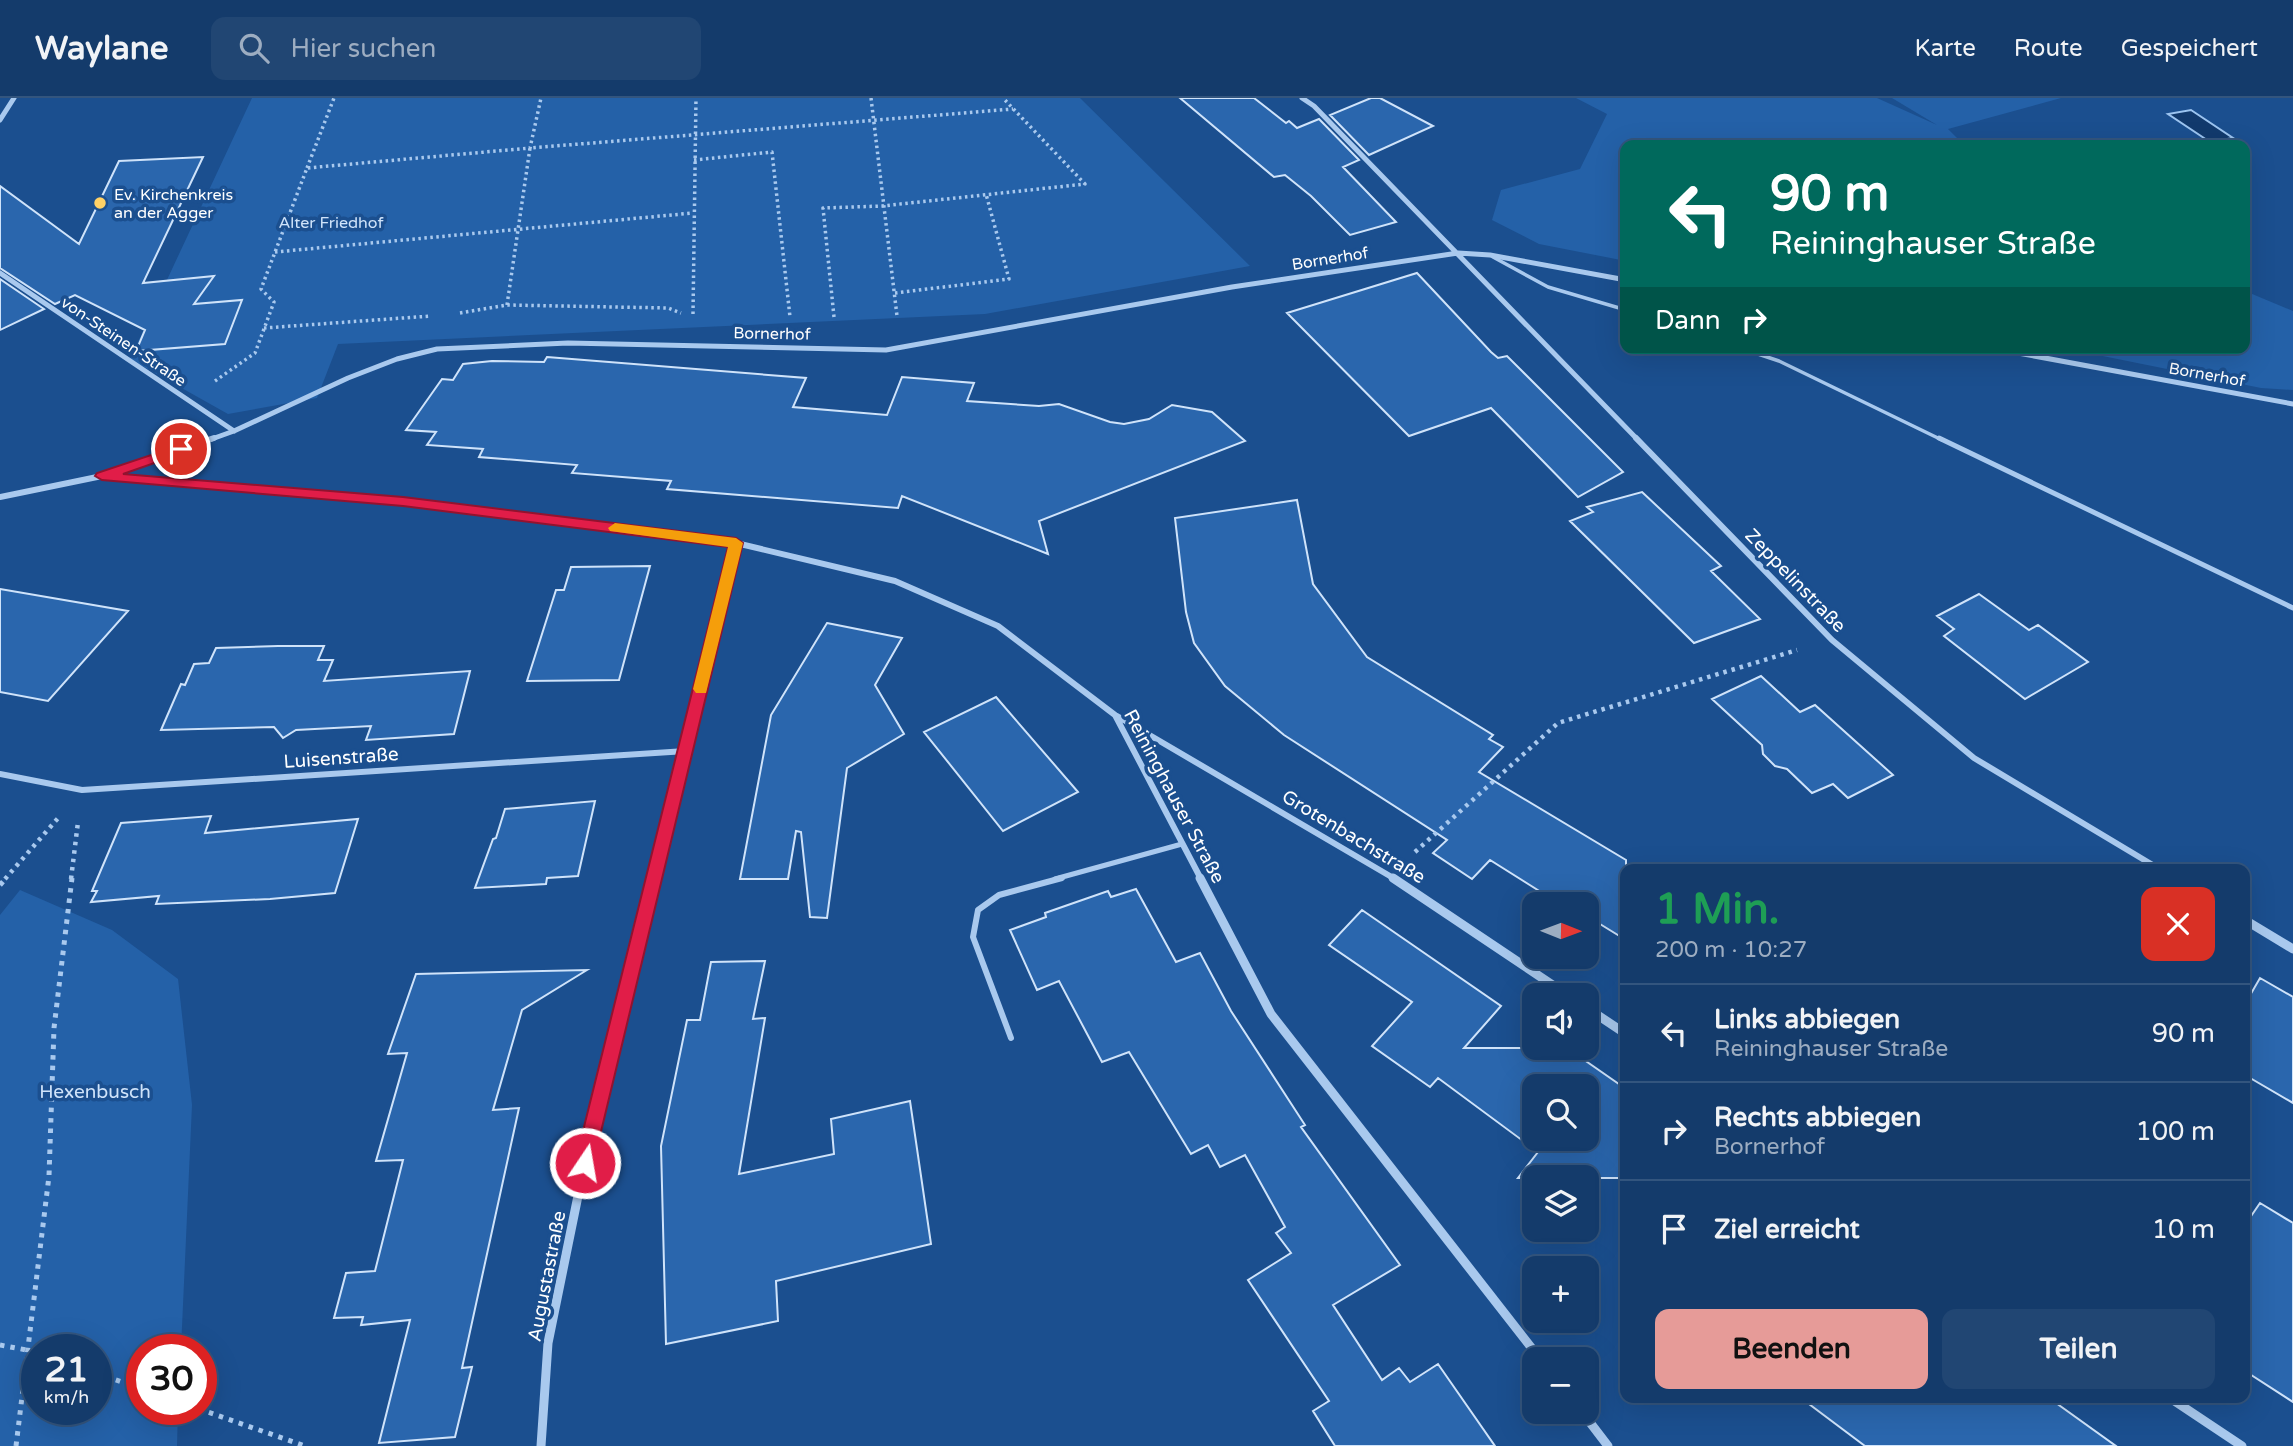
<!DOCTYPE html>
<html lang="de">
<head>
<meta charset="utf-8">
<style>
  :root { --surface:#143b6b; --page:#214673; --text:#f1f3f6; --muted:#9dadc1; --line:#33557e; --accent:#e69b98 }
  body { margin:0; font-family:"Varela Round",sans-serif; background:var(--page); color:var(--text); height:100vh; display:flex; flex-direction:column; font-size:26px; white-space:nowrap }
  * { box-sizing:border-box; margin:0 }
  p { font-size:23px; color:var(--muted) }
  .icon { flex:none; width:38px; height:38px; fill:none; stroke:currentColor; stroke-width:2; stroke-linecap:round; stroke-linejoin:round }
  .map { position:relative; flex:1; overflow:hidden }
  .side { position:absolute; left:1620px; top:766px; width:630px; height:539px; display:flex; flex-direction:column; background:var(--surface); border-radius:14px; box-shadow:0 7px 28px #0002,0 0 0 2px var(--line) }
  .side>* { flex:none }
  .top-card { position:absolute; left:1620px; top:42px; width:630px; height:214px; border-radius:14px; box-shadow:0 7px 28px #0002,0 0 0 2px var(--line); background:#00695c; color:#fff; overflow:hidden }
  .needle { width:46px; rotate:91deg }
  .controls { position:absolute; left:1522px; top:794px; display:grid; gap:14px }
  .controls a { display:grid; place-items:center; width:77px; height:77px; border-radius:14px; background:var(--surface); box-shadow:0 7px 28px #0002,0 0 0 2px var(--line); font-size:35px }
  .speed { position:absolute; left:21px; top:1236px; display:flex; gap:14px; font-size:35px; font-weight:700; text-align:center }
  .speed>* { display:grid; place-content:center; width:91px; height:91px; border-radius:50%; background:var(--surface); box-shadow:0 7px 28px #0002,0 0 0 2px var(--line); line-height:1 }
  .speed small { font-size:18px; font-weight:400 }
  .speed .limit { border:10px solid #d22; background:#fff; color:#111 }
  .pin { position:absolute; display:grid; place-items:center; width:60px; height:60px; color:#fff; margin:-30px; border:4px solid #fff; border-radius:50%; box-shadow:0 2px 7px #0007 }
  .me { position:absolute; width:77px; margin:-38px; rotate:12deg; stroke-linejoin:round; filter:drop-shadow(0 0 5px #0008) }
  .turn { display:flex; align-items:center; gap:24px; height:147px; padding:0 35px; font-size:32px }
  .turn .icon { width:91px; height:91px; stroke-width:2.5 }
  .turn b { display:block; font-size:49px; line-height:60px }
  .then { display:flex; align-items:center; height:66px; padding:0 35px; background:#0003; gap:14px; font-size:26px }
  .round { display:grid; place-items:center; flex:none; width:74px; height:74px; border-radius:14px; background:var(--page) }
  .headline { display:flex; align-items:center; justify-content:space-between; height:119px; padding:0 35px }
  h1 { font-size:42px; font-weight:800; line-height:52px; color:#1e9e55 }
  .button { display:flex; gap:14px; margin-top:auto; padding:14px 35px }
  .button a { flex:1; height:80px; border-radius:14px; background:var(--accent); color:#111; font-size:28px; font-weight:800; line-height:80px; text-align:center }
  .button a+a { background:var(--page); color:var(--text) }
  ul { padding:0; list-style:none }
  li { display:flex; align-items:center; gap:21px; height:98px; padding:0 35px; border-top:2px solid var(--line) }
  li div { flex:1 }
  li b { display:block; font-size:26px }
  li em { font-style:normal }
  header { display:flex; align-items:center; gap:42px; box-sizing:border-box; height:98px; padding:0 35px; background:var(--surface); border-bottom:2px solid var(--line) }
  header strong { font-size:33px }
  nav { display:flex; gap:38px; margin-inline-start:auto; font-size:24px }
  .search { width:490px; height:63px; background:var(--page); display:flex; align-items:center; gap:18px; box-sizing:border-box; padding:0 24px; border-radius:14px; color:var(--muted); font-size:26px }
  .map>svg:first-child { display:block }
  .green { fill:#2461a8; fill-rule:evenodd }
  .water { fill:#123a6d; stroke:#9cc4f0; stroke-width:2 }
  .building { fill:#2a66ad; stroke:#cfe3fa; stroke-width:2; fill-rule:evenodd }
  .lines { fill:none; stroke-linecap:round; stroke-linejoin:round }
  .path-far2 { stroke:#a9c9ee; stroke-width:3.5; stroke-dasharray:2.5 3.5; stroke-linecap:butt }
  .path-far1 { stroke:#a9c9ee; stroke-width:4.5; stroke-dasharray:3.5 5; stroke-linecap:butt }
  .path { stroke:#a9c9ee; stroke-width:5; stroke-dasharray:4.5 6; stroke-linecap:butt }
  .service-far2 { stroke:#a9c9ee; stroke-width:3.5 }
  .service-far1 { stroke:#a9c9ee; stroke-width:5 }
  .service { stroke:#a9c9ee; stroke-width:6 }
  .minor-far2 { stroke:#a9c9ee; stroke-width:5 }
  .minor-far1 { stroke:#a9c9ee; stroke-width:6 }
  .minor { stroke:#a9c9ee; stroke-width:9 }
  .route { fill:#e11d48; stroke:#92132f; stroke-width:2 }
  .slow { fill:#f59e0b }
  .poi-dot { fill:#ffd166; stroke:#1b4f8f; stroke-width:2.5 }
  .labels { text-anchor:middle; stroke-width:7; stroke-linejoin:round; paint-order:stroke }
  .far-poi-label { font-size:16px; fill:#fff; stroke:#1b4f8f; text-anchor:start }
  .far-park-label { font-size:16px; fill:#cfe3fa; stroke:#1b4f8f }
  .far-street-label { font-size:16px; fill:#fff; stroke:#1b4f8f }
  .street-label { font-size:19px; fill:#fff; stroke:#1b4f8f }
  .park-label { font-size:19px; fill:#cfe3fa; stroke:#1b4f8f }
</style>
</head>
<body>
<header>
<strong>Waylane</strong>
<div class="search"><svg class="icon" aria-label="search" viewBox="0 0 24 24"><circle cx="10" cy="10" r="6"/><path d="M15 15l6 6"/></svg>Hier suchen</div>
<nav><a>Karte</a><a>Route</a><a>Gespeichert</a></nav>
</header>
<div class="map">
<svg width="2293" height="1348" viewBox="0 0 2293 1348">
  <rect width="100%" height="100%" fill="#1b4f8f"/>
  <path class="green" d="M252,0H1080L1250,168L985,216L338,246L317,300L228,316L130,261Z
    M1576,0H1877L1937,27L1892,0H2061L1948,31L1964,47H1626V163L1539,146L1492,122L1501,92L1580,71L1607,16Z
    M2245,193L2293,213V292L2261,290L2063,250H2245Z
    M20,792L112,832L178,881L192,1007L181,1251H142V1311H178L177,1348H0V817ZM37,1251H96V1311H37Z"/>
  <path class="water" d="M2191,12L2233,40L2210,44L2168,16Z"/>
  <path class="building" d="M1180,0H1254L1286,25L1289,23L1297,30L1319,21L1359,62L1343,69L1396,124L1350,137L1311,98L1285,77L1274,79Z
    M1371,0H1380L1433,28L1369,57L1330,17Z
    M203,59L143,185L214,178L194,206L242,202L225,246L136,253L145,232L75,197L55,206L0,170V88L79,146L119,63Z
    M1417,175L1491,254L1498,260L1507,258L1623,374L1578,399L1491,310L1409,338L1287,215Z
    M0,181L44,211L0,232Z
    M547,259L806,280L793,309L887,317L902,279L974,285L967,303L1039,308L1059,306L1110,324L1124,326L1149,321L1172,307L1212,314L1245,343L1039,423L1048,456L902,398L898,410L667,391L671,383L572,375L577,367L479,359L483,351L427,347L436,334L406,332L442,281L453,282L463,266L492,263L544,264Z
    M1642,394L1721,468L1711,473L1760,521L1694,545L1570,423L1593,414L1587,409Z
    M1297,402L1313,486L1367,559L1493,637L1489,641L1503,649L1479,674L1626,762V842L1587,818V807H1570L1563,803L1560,806L1490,762L1472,781L1433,755L1447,742L1284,637L1225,588L1194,545L1186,514L1175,420Z
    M650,468L619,582L527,583L556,492H564L571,469Z
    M0,491L128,513L48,603L0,594Z
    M1979,496L2029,532L2038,527L2088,564L2025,601L1944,538L1954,531L1937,518Z
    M827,525L902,540L875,587L904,636L847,670L827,820L810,819L801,734L796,733L788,781H740L771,617Z
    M278,548H324L318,562H333L324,583L470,573L454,636L366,642L371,628L296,632L283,640L274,629L161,632L181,586L185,587L194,566L209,565L216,550Z
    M1761,578L1800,614L1815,607L1893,677L1848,700L1833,686L1812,695L1787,671L1775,668L1763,656L1762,647L1712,601Z
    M996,599L1078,694L1003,733L924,634Z
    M595,703L578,778L547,780L546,786L475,790L493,741L496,740L505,711Z
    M211,718L205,735L358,721L335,795L270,801L156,806L159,798L91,804L97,793H92L121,725Z
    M1136,791L1176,864L1200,855L1231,913L1305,1027L1301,1029L1400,1167L1333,1207L1382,1282L1399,1270L1410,1284L1438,1266L1495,1348H1335L1313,1313L1329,1303L1248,1182L1291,1155L1276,1135L1285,1129L1245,1057L1220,1069L1208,1047L1191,1056L1129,954L1102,964L1059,883L1037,892L1010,832L1046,819L1045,815L1108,793L1111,799Z
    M1362,812L1501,908L1464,950H1567L1626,991V1080H1518L1538,1054L1438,980L1430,989L1372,948L1412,904L1329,847ZM1535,989H1587V1041H1535Z
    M765,863L753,921L765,920L739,1076L834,1056L831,1021L910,1003L931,1146L776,1183L778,1223L666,1246L661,1048L687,922H700L711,864Z
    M587,872L522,912L493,1012L519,1010L462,1270L472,1269L455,1339L379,1345L410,1222L361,1227L363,1219L334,1220L346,1175L375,1173L403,1062L376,1063L407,955L388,956L416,876Z
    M2260,880L2293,899V1005L2245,977V906Z
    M2260,1105L2293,1125V1304L2245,1273V1127Z
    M1801,1300H2049L2116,1348H1865Z"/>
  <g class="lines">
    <path class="path-far2" d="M871,0L897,218
      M694,62L772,54L790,219
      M307,70L334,0
      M275,154L693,115
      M895,195L1009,181L986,96
      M507,207L530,50L1013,11
      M460,215L507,207L668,210L681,215
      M693,216L696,0
      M834,219L823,110L882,108L1085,86L1003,0
      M264,230L431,218
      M215,283L255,255L274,204L261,191L307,70L530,50L541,0"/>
    <path class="path-far1" d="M1415,754L1558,625L1797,552
      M5,781L59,719
      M71,781L78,724"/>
    <path class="path" d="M0,787L6,780
      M0,1247L37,1254
      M96,1275L142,1291
      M199,1311L305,1348
      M16,1348L49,1078L54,930L72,780"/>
    <path class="service-far2" d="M1493,159L1548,189L1626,212
      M1740,250L1779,263L1942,342"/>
    <path class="service-far1" d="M1939,340L2293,510
      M1055,781L1182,746"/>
    <path class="service" d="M1011,940L973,839L978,812L999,797L1062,780"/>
    <path class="minor-far2" d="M1302,0L1314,8L1638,342
      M0,22L14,0
      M0,175L234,333
      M1991,250L2293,306
      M209,342L234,333L348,280L397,261L437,251L568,245L886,252L1232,189L1458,155L1490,157L1626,182"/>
    <path class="minor-far1" d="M1636,340L1832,542L1974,660L2161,772
      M107,376L214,340
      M0,399L102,378L403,403L736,445L895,483L998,528L1115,617L1201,781
      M1117,618L1395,781
      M0,676L82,692L686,653
      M653,781L736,445"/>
    <path class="minor" d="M1200,780L1271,916L1541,1262
      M1393,780L1569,898
      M2245,822L2293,851
      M1587,910L1626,936
      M2170,1300L2242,1348
      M1582,1314L1608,1348
      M541,1348L548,1245L590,1039L654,780"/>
  </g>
  <path class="route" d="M181,347L188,351L186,354L123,376L403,399L736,440L743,445L592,1071L585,1073L578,1071L575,1065L728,449L403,408L102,382L95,378L97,375Z"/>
  <path class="slow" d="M615,425L736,440L743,445L706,595H696L693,591L728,449L610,433L608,430Z"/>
  <circle class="poi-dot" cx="100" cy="105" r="7"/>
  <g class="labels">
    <g class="far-poi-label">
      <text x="114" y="102">Ev. Kirchenkreis<tspan x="114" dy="18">an der Agger</tspan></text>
    </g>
    <g class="far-park-label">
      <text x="331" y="130">Alter Friedhof</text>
    </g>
    <g class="far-street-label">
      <text transform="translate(1330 160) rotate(-9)" y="6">Bornerhof</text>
      <text transform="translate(772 235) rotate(1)" y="6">Bornerhof</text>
      <text transform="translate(124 243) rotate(34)" y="6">von-Steinen-Straße</text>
      <text transform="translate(2207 276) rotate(10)" y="6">Bornerhof</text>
    </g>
    <g class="street-label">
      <text transform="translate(1796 482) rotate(46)" y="7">Zeppelinstraße</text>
      <text transform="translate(341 659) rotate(-4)" y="7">Luisenstraße</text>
      <text transform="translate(1175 698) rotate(62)" y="7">Reininghauser Straße</text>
      <text transform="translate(1354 738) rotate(31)" y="7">Grotenbachstraße</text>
      <text transform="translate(546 1178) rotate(-79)" y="7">Augustastraße</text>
    </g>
    <g class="park-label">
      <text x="95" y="1000">Hexenbusch</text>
    </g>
  </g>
</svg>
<div class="controls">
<a><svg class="needle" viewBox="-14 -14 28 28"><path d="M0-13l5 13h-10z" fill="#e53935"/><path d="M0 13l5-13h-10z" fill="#9dadc1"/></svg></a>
<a><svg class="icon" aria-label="sound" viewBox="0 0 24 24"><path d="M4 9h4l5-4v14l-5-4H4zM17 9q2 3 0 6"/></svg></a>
<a><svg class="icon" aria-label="search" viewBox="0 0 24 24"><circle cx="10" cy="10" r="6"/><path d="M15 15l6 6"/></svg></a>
<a><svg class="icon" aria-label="layers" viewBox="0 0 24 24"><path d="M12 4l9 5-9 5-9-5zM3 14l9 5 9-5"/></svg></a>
<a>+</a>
<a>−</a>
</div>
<div class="speed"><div>21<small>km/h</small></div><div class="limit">30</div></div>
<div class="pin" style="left:181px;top:351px;background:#d93025"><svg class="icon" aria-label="arrive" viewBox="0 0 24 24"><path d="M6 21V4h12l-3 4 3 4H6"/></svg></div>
<svg class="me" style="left:585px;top:1065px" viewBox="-20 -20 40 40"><circle r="17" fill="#e11d48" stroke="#fff" stroke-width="3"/><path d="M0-11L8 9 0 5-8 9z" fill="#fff"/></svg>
<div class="top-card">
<div class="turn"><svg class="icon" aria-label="left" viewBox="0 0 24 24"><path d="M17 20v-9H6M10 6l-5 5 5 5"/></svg><div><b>90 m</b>Reininghauser Straße</div></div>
<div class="then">Dann<svg class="icon" aria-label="right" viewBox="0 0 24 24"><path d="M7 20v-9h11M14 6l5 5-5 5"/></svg></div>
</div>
<section class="side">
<div class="headline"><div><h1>1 Min.</h1><p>200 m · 10:27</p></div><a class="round" style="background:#d93025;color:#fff"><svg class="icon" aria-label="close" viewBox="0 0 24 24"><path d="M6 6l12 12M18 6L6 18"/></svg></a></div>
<ul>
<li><svg class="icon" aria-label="left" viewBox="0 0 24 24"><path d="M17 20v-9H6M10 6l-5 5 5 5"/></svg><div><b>Links abbiegen</b><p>Reininghauser Straße</p></div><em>90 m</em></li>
<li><svg class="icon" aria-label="right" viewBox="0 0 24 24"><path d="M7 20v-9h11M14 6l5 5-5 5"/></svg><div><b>Rechts abbiegen</b><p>Bornerhof</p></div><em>100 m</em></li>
<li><svg class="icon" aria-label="arrive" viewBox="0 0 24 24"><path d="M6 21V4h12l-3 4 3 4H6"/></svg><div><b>Ziel erreicht</b></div><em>10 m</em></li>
</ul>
<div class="button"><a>Beenden</a><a>Teilen</a></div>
</section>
</div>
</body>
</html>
